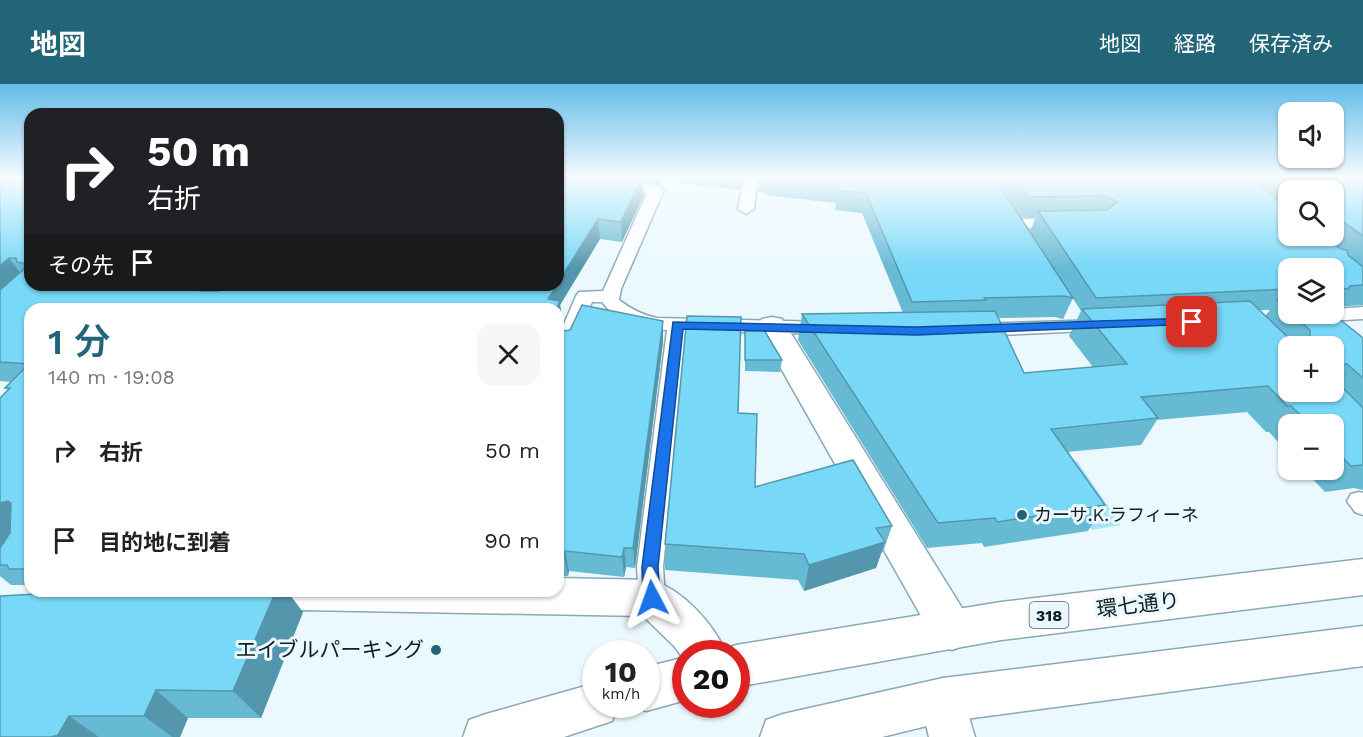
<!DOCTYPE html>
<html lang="ja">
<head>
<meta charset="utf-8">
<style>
  :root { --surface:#fff; --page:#f6f6f6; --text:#222; --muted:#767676; --accent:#236578 }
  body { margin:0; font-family:"Work Sans","Noto Sans JP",sans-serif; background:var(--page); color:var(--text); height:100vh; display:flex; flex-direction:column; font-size:22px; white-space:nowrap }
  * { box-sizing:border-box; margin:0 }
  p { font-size:20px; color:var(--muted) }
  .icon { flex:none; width:33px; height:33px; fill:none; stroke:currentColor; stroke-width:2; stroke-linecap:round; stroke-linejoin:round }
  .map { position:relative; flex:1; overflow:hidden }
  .panel { position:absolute; left:24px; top:219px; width:540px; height:294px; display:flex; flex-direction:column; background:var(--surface); border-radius:18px; box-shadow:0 2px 4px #0004 }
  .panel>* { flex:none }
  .top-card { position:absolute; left:24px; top:24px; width:540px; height:183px; border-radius:18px; box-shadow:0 2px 4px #0004; background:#202124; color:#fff; overflow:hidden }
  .tools { position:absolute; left:1278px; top:18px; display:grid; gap:12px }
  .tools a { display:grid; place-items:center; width:66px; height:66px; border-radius:12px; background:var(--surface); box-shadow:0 2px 4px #0004; font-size:30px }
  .speed { position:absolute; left:582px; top:556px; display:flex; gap:12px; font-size:30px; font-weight:700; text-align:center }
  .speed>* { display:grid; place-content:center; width:78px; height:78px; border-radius:50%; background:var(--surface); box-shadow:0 2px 4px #0004; line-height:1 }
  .speed small { font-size:15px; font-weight:400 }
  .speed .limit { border:9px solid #d22; background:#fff; color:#111 }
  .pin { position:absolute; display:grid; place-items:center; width:51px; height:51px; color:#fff; margin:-26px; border-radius:12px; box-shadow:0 3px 9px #0006 }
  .me { position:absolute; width:66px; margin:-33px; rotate:356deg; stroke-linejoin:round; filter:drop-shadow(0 0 4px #0008) }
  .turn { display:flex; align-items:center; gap:21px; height:126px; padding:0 24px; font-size:27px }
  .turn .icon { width:78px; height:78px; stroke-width:2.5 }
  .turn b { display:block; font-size:42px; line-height:51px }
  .then { display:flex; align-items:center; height:57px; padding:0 24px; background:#0003; gap:12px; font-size:22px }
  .round { display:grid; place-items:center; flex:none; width:63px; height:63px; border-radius:18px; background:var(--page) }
  .summary { display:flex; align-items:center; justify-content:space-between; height:102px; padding:0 24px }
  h1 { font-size:36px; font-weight:600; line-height:45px; color:var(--accent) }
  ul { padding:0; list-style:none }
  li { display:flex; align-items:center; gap:18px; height:90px; padding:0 24px }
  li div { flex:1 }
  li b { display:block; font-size:22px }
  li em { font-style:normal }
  header { display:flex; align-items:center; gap:36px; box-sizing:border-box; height:84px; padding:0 30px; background:var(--accent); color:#fff }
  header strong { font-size:28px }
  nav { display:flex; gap:33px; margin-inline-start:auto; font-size:21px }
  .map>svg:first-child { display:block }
  .green { fill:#a8e4f8 }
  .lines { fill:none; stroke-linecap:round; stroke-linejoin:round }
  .lane-casing { stroke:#89a9b5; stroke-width:3 }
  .street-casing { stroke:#89a9b5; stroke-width:3 }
  .primary-casing { stroke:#89a9b5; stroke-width:3 }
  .lane { fill:#fff; fill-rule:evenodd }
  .street { fill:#fff; fill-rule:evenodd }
  .primary { fill:#fff; fill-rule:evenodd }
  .wall { fill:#67bad4; fill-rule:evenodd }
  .shaded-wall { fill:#5497ad }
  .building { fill:#78d8f7; stroke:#5497ad; stroke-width:1.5 }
  .route { fill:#1a73e8; stroke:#114b97; stroke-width:1.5 }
  .poi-dot { fill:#236578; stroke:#ebf9fe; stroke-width:2 }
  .labels { text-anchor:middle; stroke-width:6; stroke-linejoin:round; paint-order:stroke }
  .shield { fill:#ebf9fe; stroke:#525f64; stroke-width:1.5 }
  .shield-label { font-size:16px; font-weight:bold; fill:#111d22 }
  .poi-label { font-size:18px; fill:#111d22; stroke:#ebf9fe; text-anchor:start }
  .near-street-label { font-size:21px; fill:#111d22; stroke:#ebf9fe }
  .near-poi-label { font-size:21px; fill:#111d22; stroke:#ebf9fe; text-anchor:end }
</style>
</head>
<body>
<header>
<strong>地図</strong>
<nav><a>地図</a><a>経路</a><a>保存済み</a></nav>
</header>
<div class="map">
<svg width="1363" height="653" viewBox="0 0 1363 653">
  <rect width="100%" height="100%" fill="#ebf9fe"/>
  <path class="green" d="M1077,377L1121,441L1092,446L1049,381Z"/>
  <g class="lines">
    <g class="lane-casing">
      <path id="lane" d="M744,93H758L754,125L746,130L738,125Z
        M617,97L656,101L664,106L621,205L619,216C631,225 642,231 657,234L829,238L836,240L838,244L836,248L829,250L686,247L663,483L665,514L661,522L652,526L643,522L639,514L637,483L667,246C643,246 617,238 602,218H592L571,266L558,267V254L576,212L579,208L603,207L647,109L612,104L610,101L612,98Z
        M1062,134L1068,136L1070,139L1068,142L1015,145L1007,140L1015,135Z
        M1363,223V235L1307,238L1300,236L1298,232L1299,230H1334V225Z
        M1102,236L1109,238L1111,242L1109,246L977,252L970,250L968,246L970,242L977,240Z
        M1359,408L1363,409V431L1355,428L1347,417L1351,410Z"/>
    </g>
    <g class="street-casing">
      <path id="street" d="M772,233L782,235L967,532L973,546L967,560L952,566L937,560L757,242L762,235Z
        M558,494L652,496C684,507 713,539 727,570H686V578L674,562L643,532L302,526L244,529L230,524L224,511L225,507H558Z
        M943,594L959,600L975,653H929L920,616L927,600Z"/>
    </g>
    <g class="primary-casing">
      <path id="primary" d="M1363,475V511L1001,556L736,603V570H719L720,567L736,561L1001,518Z
        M1363,542V582L943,638L882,653H760L766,636L783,630L943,594Z
        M686,573V616L646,627L631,621H646V583Z
        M596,599V621H619L612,637L564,653H463L469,636L486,630Z"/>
    </g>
    <use href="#lane" class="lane"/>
    <use href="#street" class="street"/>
    <use href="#primary" class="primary"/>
  </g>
  <path class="wall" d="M0,93H30V201H558V93H663L659,100L643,99L644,111L622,158L600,155L560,221L563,238L558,248L663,258L635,484L626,483L624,493L569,487L568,492H558V225H30V503L28,501H11L0,492V314L8,306L5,304L11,298L0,297Z
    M667,93H742L739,106L667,97Z
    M760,93H994L1073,214L1063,235L1055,233L998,234L1024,289L1093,283L1069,252L1081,227L1030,147L1036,133H1021L995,93H1363V221L1334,223V184H1288V230H1333L1363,254V406L1354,404L1325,408L1304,386H1334V340H1288V369L1269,348H1266L1247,328L1157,336L1141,361L1067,368L1105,421L1088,447L984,463L982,459L927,464L798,256L802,230L903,229L862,129L835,126L836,119L765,111L766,109L758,108ZM1288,106H1334V152H1288ZM1259,226H1270L1265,232ZM1288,262H1334V308Z
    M745,247L782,276L780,288L745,287Z
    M738,329L755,403L892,442L883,468L881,469L876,484L804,507L798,496L665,486V460Z
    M303,528L261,634H188L180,653H0Z"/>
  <path class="shaded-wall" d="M642,93L644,111L622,158L621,138Z
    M659,93H663L659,100Z
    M740,93H742L739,106Z
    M598,135L600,155L560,221L563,238L558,249V225H550L548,215L557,201H558V199Z
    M9,174L25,195L0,216V182Z
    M201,201H228L210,225L198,205Z
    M283,201H307L291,224L282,206L281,203Z
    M663,237V258L635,484L633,464Z
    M8,417L29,437L0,468V419Z
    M885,458L876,484L804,507L809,481Z
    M624,464L626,483L624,493L622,473Z
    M565,467L569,487L568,492L564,472Z
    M276,507H287L303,528L261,634L233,607Z
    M156,606L188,634L180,653H172L144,632Z
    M69,632L99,653H51Z"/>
  <path class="building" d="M0,93H30V201H201L198,205L200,207H220L224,201H283L281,203L282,206H304L307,201H557L548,215L560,217L556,225H30V485H9L7,481H0V464L10,449L11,419L8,417L0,419V314L10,304H5L29,280L0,278V206L23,186L27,180L17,178L16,174H9L0,182Z
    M558,93H642L621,138L598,135L558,199Z
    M775,93H994L1073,214L1064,212L984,214L986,216L912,218L866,109L838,107L840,99Z
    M1014,93H1251L1288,125V152H1322L1341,165L1347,166L1348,171L1363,183V201L1350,202L1348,205L1334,204V184H1288V205L1096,214L1038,127L1107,126L1117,118L1107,112L1029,113Z
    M1285,93H1363V152L1334,131V106H1302Z
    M1288,215V226L1277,216Z
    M1250,217L1297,262H1288V308H1334V295L1363,324V381L1351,382L1334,365V340H1310L1291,322H1287L1268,302L1141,313L1158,334L1051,345L1105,421L997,438L995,434L938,439L802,230L995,227L1024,289L1127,280L1082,225Z
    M582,221L663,237L633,464H624L622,473L565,467L564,472H558V248L570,246Z
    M1292,230H1333L1363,254V294L1347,280H1334V262H1310V246Z
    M687,232L741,233L738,329L757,330L755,403L853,376L892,442L876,444L885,458L809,481L804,470L665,460Z
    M764,246L782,276H745V247Z
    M89,507H276L233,607L156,606L144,632H69L58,651L51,653H0V512Z"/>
  <linearGradient id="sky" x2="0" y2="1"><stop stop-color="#63bbe9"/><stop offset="0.51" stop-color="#f6fcff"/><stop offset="1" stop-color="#f6fcff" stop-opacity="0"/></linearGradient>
  <rect width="1363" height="184" fill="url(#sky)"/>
  <path class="route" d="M1192,234L1197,235V240L916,251L683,245L658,483L660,514L658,520L652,522L646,520L643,514L642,483L673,238L916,243Z"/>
  <g class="poi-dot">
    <circle cx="1022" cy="431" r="6"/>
    <circle cx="436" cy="566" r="6"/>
  </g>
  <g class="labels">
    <rect class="shield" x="1029.5" y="518" width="39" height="26" rx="4.5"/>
    <g class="shield-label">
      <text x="1049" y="537">318</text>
    </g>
    <g class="poi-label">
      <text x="1034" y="437">カーサ.K.ラフィーネ</text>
    </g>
    <g class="near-street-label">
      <text transform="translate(1138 521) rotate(-7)" y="7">環七通り</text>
    </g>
    <g class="near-poi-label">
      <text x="424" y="573">エイブルパーキング</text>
    </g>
  </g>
</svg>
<div class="tools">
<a><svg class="icon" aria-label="sound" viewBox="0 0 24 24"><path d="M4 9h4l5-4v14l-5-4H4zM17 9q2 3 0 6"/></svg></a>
<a><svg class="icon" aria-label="search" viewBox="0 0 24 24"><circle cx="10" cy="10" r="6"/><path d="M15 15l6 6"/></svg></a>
<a><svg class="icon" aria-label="layers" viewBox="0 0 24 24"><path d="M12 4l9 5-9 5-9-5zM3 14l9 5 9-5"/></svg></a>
<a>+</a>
<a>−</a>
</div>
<div class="speed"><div>10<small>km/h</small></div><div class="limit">20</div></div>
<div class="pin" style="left:1192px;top:238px;background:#d93025"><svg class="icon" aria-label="arrive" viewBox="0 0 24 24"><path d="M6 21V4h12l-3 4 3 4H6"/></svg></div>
<svg class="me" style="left:652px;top:514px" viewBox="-20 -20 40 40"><path d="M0-17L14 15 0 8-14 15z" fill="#1a73e8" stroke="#fff" stroke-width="4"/></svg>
<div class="top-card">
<div class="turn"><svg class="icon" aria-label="right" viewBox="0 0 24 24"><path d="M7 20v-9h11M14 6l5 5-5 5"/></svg><div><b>50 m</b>右折</div></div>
<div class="then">その先<svg class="icon" aria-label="arrive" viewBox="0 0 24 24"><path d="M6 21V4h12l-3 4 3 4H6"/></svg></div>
</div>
<section class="panel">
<div class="summary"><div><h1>1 分</h1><p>140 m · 19:08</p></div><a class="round"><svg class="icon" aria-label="close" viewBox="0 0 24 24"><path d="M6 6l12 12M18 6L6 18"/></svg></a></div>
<ul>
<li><svg class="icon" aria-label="right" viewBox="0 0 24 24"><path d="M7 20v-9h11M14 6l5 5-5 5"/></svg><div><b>右折</b></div><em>50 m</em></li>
<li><svg class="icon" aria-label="arrive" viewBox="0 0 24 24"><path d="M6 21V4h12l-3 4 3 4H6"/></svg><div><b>目的地に到着</b></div><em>90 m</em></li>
</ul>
</section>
</div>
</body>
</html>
